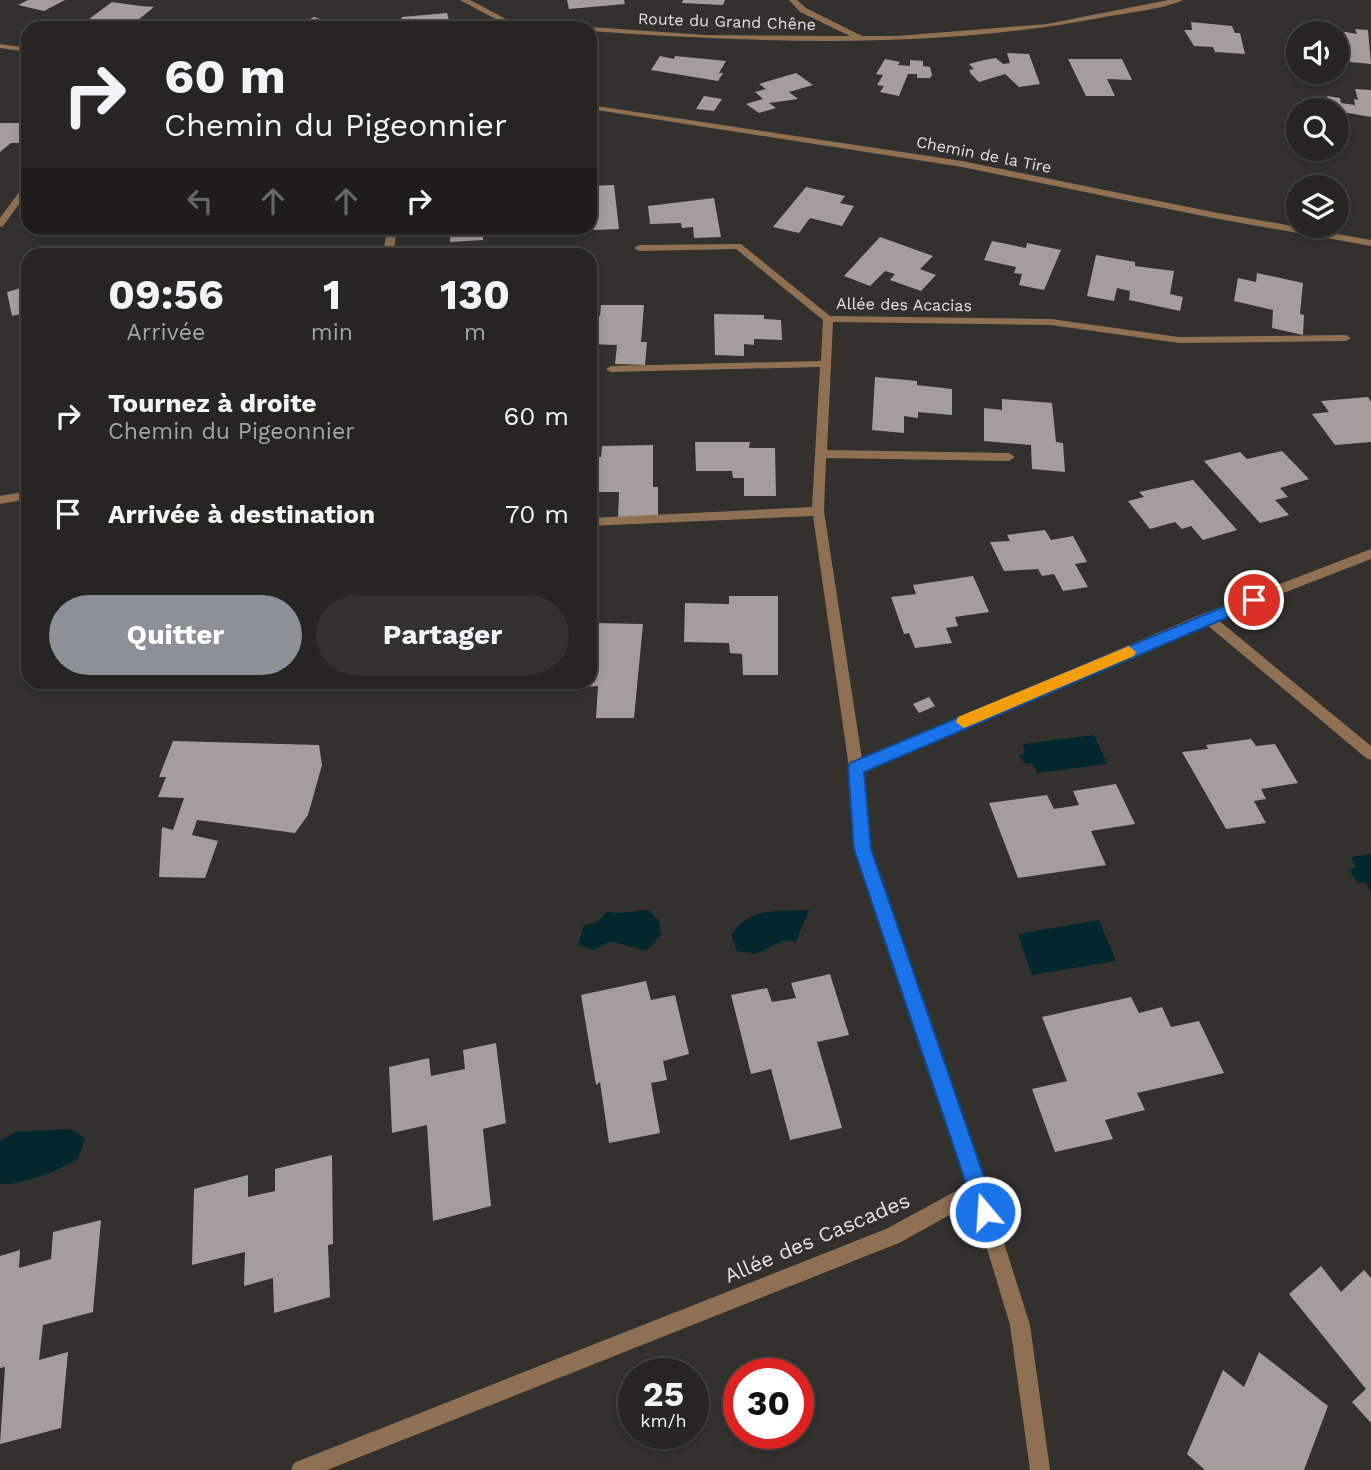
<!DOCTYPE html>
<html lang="fr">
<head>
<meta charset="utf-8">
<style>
  :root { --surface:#262522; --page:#32312f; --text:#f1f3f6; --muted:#a4a5a5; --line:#424240; --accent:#8c9099 }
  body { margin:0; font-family:"Work Sans",sans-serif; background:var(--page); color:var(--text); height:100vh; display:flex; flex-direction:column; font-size:26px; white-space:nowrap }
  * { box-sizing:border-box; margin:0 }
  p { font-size:23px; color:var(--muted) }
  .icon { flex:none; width:38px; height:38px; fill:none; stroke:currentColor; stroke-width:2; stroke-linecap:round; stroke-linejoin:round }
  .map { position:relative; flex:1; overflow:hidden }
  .details { position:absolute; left:21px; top:248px; width:576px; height:441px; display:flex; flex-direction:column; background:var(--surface); border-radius:21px; box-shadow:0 4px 10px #0003,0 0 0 2px var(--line) }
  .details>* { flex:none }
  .hud { position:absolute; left:21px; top:21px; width:576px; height:214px; border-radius:21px; box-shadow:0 4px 10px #0003,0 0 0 2px var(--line); background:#262522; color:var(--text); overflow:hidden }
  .fabs { position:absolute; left:1286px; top:21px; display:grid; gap:14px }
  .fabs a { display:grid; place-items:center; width:63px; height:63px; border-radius:50%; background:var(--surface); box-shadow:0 4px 10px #0003,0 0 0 2px var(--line); font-size:35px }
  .speed { position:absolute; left:618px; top:1358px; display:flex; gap:14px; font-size:35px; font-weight:700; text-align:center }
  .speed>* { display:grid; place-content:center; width:91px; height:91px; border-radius:50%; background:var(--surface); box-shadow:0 4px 10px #0003,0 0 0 2px var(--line); line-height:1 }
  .speed small { font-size:18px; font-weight:400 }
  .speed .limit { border:10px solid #d22; background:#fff; color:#111 }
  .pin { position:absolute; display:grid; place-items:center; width:60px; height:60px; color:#fff; margin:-30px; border:4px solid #fff; border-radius:50%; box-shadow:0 2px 7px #0007 }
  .me { position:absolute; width:77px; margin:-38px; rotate:342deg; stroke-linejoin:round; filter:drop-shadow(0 0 5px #0008) }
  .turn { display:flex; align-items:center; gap:24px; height:147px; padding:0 28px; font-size:32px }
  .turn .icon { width:91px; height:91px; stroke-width:2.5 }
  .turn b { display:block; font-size:49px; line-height:60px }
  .lanes { display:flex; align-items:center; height:66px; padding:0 28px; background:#0003; justify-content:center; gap:35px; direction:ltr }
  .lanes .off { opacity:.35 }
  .eta { display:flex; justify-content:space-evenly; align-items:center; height:119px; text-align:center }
  .eta b { font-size:42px; font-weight:700; line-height:49px }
  .action { display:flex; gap:14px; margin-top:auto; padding:14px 28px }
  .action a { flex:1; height:80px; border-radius:42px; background:var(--accent); color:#fff; font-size:28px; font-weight:700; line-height:80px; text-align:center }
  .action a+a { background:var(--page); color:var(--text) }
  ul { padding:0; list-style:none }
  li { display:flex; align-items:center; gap:21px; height:98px; padding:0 28px }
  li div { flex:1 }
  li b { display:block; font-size:26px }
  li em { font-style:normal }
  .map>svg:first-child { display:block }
  .water { fill:#03272e }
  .building { fill:#a49d9c }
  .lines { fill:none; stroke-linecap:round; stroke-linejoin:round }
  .street { fill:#8f7052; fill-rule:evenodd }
  .route { fill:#1a73e8; stroke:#114b97; stroke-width:2 }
  .slow { fill:#f59e0b }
  .labels { text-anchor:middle; stroke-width:7; stroke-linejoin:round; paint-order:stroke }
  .far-street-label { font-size:16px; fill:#e3e2df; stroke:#33312d }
  .near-street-label { font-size:21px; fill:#e3e2df; stroke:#33312d }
</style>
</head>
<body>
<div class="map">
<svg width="1371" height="1470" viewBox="0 0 1371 1470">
  <rect width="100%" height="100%" fill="#33312d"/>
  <path class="water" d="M1094,735L1107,764L1037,773L1032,763L1026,764L1019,756L1025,753L1023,744Z
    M1371,854V891H1370L1365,882L1358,883L1350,871L1356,866L1351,857Z
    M648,910L659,921L661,935L646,951L611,941L594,950L578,945L584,925L596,923L607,912C622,915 633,910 648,910Z
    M809,910L796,942L784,940L756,954L737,951L731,935C749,907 778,911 809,910Z
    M1099,920L1116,961L1032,975L1018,934Z
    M70,1129L85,1138L78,1159C58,1171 24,1185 0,1184V1141L15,1132Z"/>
  <path class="building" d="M28,0H65L44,11L18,5Z
    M567,0H624L625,4L569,9Z
    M683,0H725L723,5L682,3Z
    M112,2L141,6L154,7L128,28L81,25Z
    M447,13L450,24L447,28H398L402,17Z
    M314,17L329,22L318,28H292Z
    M198,20L238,25L249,21L257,23L253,28H189Z
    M1191,22L1232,26L1235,33H1240L1245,54L1215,52L1213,47L1194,46L1184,30H1192Z
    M1311,26L1357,34L1355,29L1368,30L1371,64L1350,62L1347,51L1337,50V33H1314Z
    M1007,53L1029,54L1040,84L1019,87L1005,74L979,82L971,74L969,70L974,69L969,64L984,60L996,58L1003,64L1010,63Z
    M660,56L674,59L675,56L726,61L719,73H723L718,81L651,70Z
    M885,59L900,62L898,65L910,66V60L923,61V66L930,67L932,75L930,78H917V74H908L899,96L880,92L884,86L877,85L883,75L876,74Z
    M1068,59H1122L1132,80L1107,79L1115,96H1086Z
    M796,73L813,85L789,92L798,99L769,103L776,108L759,113L746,104L763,99L755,92L766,89L759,84Z
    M1355,89L1371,90V117L1331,110L1327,96L1340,98L1341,103L1355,105L1354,99L1358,100Z
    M704,96L722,99L714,111L696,109Z
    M0,123H28V137L24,143H11L0,152Z
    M614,185L619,229L594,230L593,214L590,215V186Z
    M806,187L845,196L840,203L854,206L842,226L810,218L799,233L773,227Z
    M714,198L721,237L694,238L693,227L682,228L681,223L650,224L648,206Z
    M451,228H483V240L450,242Z
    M880,237L933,256L920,269L936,275L921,291L890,280L895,274L885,271L870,286L844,276Z
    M992,241L1026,248L1027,243L1061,250L1044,290L1019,285L1022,274L1014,273L1016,267L984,260Z
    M1096,255L1135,262V266L1174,271L1170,294L1183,297L1180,311L1129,300L1130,291L1117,288L1114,301L1087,296Z
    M1257,273L1303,283L1300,314L1304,315L1303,335L1272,328L1273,310L1234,301L1238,278L1256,282Z
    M28,286V312L12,316L7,292Z
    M601,305H644L641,342H647L645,365L615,364L617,345L590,344V315L600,316Z
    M714,314L764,315V319L781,320L782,340L754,339V345L744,344V356L715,355Z
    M875,377L917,381V385L952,389V415L918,412V418L904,416V433L872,430Z
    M1368,397L1371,402V442L1335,445L1312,414L1329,412L1321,401Z
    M1002,399L1052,403L1056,442L1063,443L1065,472L1032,469L1031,445L984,441V408L1002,410Z
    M695,442H750L749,448H775L776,496H744V478H733L732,471H696Z
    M653,445V487H658V519L618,520L619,492H590V457H601L602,446Z
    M1282,451L1309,479L1280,488L1288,497L1275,500L1289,515L1260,523L1204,461L1240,452L1247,459Z
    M1193,480L1237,530L1203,540L1191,526L1182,529L1175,522L1150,529L1128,501L1144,497L1139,492Z
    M1045,530L1051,540L1073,536L1087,562L1075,564L1088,587L1063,591L1054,574L1042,576L1038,569L1004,571L990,542L1010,541L1007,535Z
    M973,576L989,612L955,617L958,626L946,628L952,643L915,648L909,633L904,634L891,597L916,594L913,585Z
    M729,596H778V675H743L742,654L730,653L729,643L684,642L685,603L729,604Z
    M595,623L643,624L634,718H596L598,686L585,687V682H590V632H595Z
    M929,697L935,706L919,713L913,704Z
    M1251,739L1256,746L1275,744L1298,783L1261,789L1266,799L1254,801L1266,823L1226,829L1182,752L1208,749L1206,745Z
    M173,741L319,745L322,765L308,815L295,833L197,820L192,835L218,841L205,878L159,877L162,827L173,830L184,798L158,797L166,777H159Z
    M1116,784L1135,824L1091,831L1106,865L1018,878L989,803L1047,795L1054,809L1079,805L1073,791Z
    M830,974L849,1035L817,1042L842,1128L790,1140L771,1069L751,1074L731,995L767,988L772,1002L796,998L791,983Z
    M646,981L651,1000L675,995L689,1054L663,1061L667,1080L651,1083L660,1133L609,1143L600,1082L596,1085L581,995Z
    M1131,997L1139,1013L1162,1007L1171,1027L1199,1021L1224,1073L1137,1093L1145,1110L1105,1120L1113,1139L1055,1152L1032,1089L1067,1081L1042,1017Z
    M496,1043L506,1123L483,1129L491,1206L433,1221L427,1125L392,1133L389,1067L429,1058L431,1076L465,1069L463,1050Z
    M332,1155L333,1244L328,1245L330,1297L274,1313L273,1278L244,1286L245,1252L192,1265L194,1189L248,1175V1197L275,1191V1169Z
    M101,1220L93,1312L43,1325L39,1360L68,1352L61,1428L0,1444L5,1367L0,1368V1256L20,1250L19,1268L51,1259L53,1232Z
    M1321,1266L1341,1292L1364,1270L1371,1278V1423L1352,1402L1366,1389L1289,1294Z
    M1259,1352L1328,1406L1304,1470H1205L1187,1454L1223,1370L1244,1387Z"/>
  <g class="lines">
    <path class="street" d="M460,0H470L508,20L501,22Z
      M789,0H797L806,8L862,36H897L1047,24L1168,0H1183C1165,9 1126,13 1105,17C936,50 761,43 590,31V28H587L590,27L707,35L850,36L800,12Z
      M521,23L569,26L573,28L518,27L517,25Z
      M0,44L28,48V52L0,48Z
      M590,105L962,161L1213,212L1371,240V246L1213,218L962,167L590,109Z
      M28,183V192L3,226L0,227V218L25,184Z
      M387,228H397L393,256H383Z
      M741,244L830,316L1051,319L1179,337L1346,335L1351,338L1346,341L1179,343L1051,325L833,322L827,450L1009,453L1015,457L1009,461L826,458L824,511L862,759L1202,614L1371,549V559L1217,619L1371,746V760L1366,758L1206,624L863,771L870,849L987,1189L1030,1325L1050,1470H1030L1010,1325L973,1202L899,1243L327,1470H291L294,1463L301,1460L886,1229L967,1185L854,849L849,768L813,516L590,526V518L812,507L820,367L611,372L606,369L611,366L821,361L823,320L736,249L639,251L634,248L639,245Z
      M28,491V499L0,504V496Z"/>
  </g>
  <path class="route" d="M1254,594L1261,600L1259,604L864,772L871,849L996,1212L993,1219L985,1223L978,1219L854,849L848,768L850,763Z"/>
  <path class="slow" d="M1129,646L1136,652L1134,656L969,726L964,728L956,722L958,717Z"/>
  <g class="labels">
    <g class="far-street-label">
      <text transform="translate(727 21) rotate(2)" y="6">Route du Grand Chêne</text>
      <text transform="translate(984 154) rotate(11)" y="6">Chemin de la Tire</text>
      <text transform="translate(904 304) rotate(1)" y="6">Allée des Acacias</text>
    </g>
    <g class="near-street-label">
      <text transform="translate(817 1238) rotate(-23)" y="7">Allée des Cascades</text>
    </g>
  </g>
</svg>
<div class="fabs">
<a><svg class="icon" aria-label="sound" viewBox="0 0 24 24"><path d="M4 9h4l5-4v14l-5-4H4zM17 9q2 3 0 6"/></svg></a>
<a><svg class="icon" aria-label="search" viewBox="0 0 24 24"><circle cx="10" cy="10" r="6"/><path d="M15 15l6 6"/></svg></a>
<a><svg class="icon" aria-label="layers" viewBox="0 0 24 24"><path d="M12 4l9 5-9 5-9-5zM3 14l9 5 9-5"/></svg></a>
</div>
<div class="speed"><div>25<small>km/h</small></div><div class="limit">30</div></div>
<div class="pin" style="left:1254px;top:600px;background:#d93025"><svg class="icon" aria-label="arrive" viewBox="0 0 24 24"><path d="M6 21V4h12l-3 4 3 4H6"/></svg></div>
<svg class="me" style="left:985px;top:1212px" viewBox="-20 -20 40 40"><circle r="17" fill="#1a73e8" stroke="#fff" stroke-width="3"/><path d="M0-11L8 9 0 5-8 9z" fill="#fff"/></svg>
<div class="hud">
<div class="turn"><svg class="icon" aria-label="right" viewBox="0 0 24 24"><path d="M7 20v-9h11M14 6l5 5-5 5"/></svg><div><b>60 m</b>Chemin du Pigeonnier</div></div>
<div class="lanes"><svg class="icon off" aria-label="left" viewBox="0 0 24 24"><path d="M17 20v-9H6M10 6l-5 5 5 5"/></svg><svg class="icon off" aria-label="ahead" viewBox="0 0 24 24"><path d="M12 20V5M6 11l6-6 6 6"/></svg><svg class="icon off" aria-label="ahead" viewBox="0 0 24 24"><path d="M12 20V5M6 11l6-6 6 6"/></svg><svg class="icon" aria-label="right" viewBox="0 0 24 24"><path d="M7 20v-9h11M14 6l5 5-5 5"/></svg></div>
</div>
<section class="details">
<div class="eta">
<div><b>09:56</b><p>Arrivée</p></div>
<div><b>1</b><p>min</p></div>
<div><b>130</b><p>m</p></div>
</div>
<ul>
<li><svg class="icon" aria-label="right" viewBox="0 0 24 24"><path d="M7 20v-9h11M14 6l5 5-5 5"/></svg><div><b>Tournez à droite</b><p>Chemin du Pigeonnier</p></div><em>60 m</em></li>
<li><svg class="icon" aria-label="arrive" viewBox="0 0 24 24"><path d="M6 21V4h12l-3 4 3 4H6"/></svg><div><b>Arrivée à destination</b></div><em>70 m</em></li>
</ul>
<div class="action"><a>Quitter</a><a>Partager</a></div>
</section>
</div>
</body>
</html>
